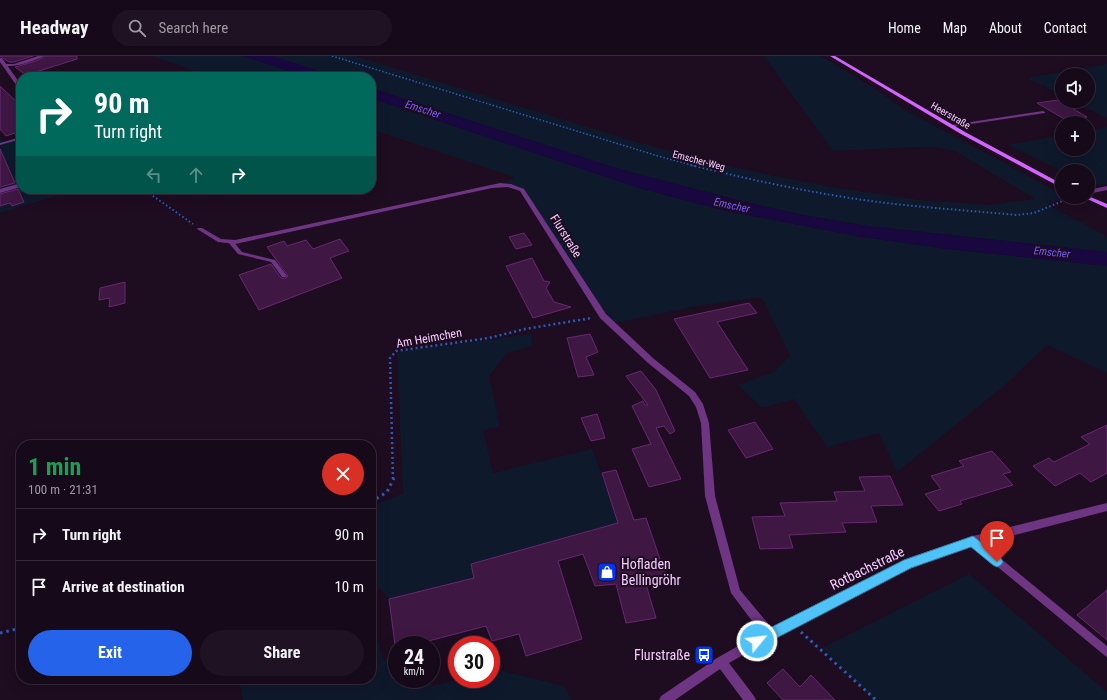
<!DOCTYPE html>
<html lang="en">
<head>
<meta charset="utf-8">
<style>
  :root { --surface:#160919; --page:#1f1222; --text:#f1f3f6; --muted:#9e9aa2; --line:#352a38; --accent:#2563eb }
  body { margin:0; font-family:"Roboto Condensed",sans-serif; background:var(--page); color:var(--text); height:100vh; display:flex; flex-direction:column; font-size:15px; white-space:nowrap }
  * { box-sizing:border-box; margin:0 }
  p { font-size:13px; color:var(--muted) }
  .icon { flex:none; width:22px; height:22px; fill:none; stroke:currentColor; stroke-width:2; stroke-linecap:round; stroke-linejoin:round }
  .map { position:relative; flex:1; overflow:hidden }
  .sheet { position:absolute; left:16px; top:384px; width:360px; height:244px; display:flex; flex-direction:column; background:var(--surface); border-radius:16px; box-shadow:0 4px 16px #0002,0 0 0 1px var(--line) }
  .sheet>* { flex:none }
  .guide { position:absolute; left:16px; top:16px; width:360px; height:122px; border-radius:16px; box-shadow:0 4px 16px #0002,0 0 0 1px var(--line); background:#00695c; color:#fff; overflow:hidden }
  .controls { position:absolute; left:1055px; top:12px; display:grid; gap:8px }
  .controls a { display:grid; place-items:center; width:40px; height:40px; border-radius:50%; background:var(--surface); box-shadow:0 4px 16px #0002,0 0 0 1px var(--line); font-size:20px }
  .speed { position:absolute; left:388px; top:580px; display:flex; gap:8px; font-size:20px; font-weight:700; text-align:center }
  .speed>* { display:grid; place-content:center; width:52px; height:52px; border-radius:50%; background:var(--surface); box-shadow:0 4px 16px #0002,0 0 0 1px var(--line); line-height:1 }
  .speed small { font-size:10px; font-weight:400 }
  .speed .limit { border:6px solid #d22; background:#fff; color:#111 }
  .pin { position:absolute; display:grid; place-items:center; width:34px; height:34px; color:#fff; margin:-41px -17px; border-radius:50% 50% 50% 0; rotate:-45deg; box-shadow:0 0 4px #0007 }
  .pin .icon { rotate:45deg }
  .me { position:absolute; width:44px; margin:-22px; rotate:61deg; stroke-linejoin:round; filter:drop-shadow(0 0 3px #0008) }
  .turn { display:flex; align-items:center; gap:14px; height:84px; padding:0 12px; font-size:18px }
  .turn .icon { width:52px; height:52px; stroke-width:2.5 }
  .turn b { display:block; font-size:28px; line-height:34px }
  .lanes { display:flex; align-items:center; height:38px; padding:0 12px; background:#0003; justify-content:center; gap:20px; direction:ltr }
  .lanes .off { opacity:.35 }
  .round { display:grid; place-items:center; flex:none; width:42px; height:42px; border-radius:21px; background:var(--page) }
  .summary { display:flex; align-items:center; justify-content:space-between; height:68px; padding:0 12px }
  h1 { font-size:24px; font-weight:700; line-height:30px; color:#1e9e55 }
  .button { display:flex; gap:8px; margin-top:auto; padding:8px 12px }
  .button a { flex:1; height:46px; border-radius:24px; background:var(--accent); color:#fff; font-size:16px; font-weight:700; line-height:46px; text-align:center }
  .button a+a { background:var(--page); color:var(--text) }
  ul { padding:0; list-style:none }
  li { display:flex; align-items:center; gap:12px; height:52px; padding:0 12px; border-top:1px solid var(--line) }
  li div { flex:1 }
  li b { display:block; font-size:15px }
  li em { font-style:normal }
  header { display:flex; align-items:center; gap:24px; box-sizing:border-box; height:56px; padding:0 20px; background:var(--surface); border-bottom:1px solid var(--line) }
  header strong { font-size:19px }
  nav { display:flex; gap:22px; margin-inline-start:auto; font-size:14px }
  .search { width:280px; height:36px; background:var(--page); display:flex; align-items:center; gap:10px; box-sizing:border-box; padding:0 14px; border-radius:22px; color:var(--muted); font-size:15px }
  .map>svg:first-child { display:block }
  .green { fill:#0f192c }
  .water { fill:#19073f }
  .building { fill:#3e1743; stroke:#682870 }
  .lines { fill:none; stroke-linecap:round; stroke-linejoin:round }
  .path-far3 { stroke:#285db7; stroke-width:1.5; stroke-dasharray:1.5 2; stroke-linecap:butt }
  .path-far2 { stroke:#285db7; stroke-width:2; stroke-dasharray:1.5 2.5; stroke-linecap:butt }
  .path-far1 { stroke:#285db7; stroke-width:2.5; stroke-dasharray:2 3; stroke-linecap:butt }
  .path { stroke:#285db7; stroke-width:3; stroke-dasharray:2.5 4; stroke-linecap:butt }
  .lane { fill:#6e3583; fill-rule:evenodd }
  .street { fill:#6e3583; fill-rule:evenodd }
  .secondary { fill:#d364ff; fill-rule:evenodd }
  .route { fill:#4fc3f7; stroke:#337fa1 }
  .labels { text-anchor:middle; stroke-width:4; stroke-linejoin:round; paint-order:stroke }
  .far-street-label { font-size:10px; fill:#f5cdff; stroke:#1e0c21 }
  .far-water-label { font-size:11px; font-style:italic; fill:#745bff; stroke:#1e0c21 }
  .street-label { font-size:12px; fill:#f5cdff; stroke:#1e0c21 }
  .near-poi-label { font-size:14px; fill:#f5cdff; stroke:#1e0c21; text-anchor:start }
  .near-street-label { font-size:14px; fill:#f5cdff; stroke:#1e0c21 }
</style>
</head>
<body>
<header>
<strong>Headway</strong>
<div class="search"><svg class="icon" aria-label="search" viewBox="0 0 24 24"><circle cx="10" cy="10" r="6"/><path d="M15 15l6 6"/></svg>Search here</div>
<nav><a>Home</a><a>Map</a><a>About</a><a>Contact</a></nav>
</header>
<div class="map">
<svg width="1107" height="644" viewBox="0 0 1107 644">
  <rect width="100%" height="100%" fill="#1e0c21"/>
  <path class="green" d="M151,0H243L307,21H214Z
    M272,0H355L633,85L722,109L830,131L919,144L990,149L1035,143L955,95L935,91H918L833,95L764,0H821L880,36L903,53L1058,136L1062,139V142L1048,149L1103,178L1107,182V196L868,170L803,159L737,144L619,113L371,32V21H337Z
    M1107,8V62L1073,45H1088V19H1062V39L1027,22Z
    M371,42L639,132L722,154L856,180L939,192L1107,210V317L1047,289L1004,330L897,416L879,377L827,391L794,343L762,352L738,329L774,316L790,300L762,241L702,249L615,267L581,226L524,134L503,128L514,121L371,73Z
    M1107,71V128L1093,130L1088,128V115H1062L1008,89L1062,79V93H1088V75Z
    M21,80V133H78L0,157V81L4,86Z
    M531,278L532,290L507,297L489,320L500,371L483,374L493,417L592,393L619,467L471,508L474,522L389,543L378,531L374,572L384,606L396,594L397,595V623H425L432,630L460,623H491V616L498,614L564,630L572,644H243L239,623H371V451L403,437L397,296Z
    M969,518L1107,636V644H875L822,592Z"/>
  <path class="water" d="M243,0H272L337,21H307Z
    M371,32L619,113L737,144L803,159L868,170L1107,196V210L939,192L856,180L722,154L639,132L371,42Z"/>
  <path class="building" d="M0,0H33L14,6H9Z
    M45,0H77V3L26,19L15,11L36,5Z
    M0,30L21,50V75L6,80L0,73Z
    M1058,44L1065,48L1087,61L1066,64L1037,47Z
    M0,93L15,127L0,131Z
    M18,133L24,146L12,150L10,147L0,150V138Z
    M524,177L532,189L516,193L509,181Z
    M340,183L349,195L330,202L342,222L259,254L239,219L271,208L281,222H286L288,220L267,191L284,185L287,190L306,184L313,193Z
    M532,202L544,225L550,226L546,232L554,246L571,251L533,262L506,210Z
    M125,226V247L109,251L110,242L99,244L100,232Z
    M749,247L757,257L717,266L748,314L710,322L674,263Z
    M590,278L598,296L586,301L594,319L578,321L567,282Z
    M641,315L656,334L675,375L670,378L664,370L656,372L681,423L649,431L632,393L651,388L632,350L643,345L645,349H648L626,320Z
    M597,358L605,382L591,385L581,362Z
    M755,366L773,393L746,402L728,374Z
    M1107,369V417L1091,426L1080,417L1055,430L1033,410L1049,402L1054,406L1090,388L1081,381Z
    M992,395L1011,416L1003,418L1013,429L960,445L962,448L939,455L925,438L941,433L931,420L964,410L959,405Z
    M616,414L634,464L646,462L666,521L645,525L656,562L626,567L616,528L595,530L583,498L558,505L582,583L526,600L519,578L492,585L486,570L413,589H395L389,543L474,522L471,508L618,467L602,417Z
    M890,420L903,449L871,450L877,466L842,467L846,476L789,479L793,492L760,493L752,461L785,460L780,447L837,445L834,436L865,435L859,421Z
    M1107,534V584L1077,559Z
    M783,613L800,631L811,619L835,644H783L767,627Z"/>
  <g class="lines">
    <path class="path-far3" d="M332,0L658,100L695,110"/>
    <path class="path-far2" d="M691,109C755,125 821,139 886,147C930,152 973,155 1017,159L1034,157L1072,141
      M143,133L193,168"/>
    <path class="path-far1" d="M393,423L390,302L396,295L489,282L525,273L592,262"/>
    <path class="path" d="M371,446L387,436L394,422
      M801,576L876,644
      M0,577L21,572"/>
    <path class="lane" d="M38,0H44C35,5 12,13 2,9L4,8H14Z
      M1043,55L1045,56V57L951,71L949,70L951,69Z
      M21,81V83L0,89V87Z
      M21,127V131L0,137V133Z
      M231,184L233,185L242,196L275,204L287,220L286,221H282L271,206L238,198L228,186Z
      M973,481L976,482L1107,590V601L1104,599L970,488L969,485L970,482Z"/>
    <path class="street" d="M0,2H2L21,29V33H19L0,6Z
      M500,127L511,128L524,133L606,258L654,303L695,336L703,348L709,367L715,440L740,534L771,571L908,502L973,480L1107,447V455L973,490L911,511L773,582L729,607L754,640L756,644H743L720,613L675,644H659L661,640L717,602L761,577L731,537L705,440L701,367L696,351L689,340L648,307L600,262L520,135L508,131L492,132L235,188L218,186L197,173L198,172H202L221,183L235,184Z
      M1107,130V134L1088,138V134Z"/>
    <path class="secondary" d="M830,0H835L965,76L1062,128V132L961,78Z
      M1088,140L1107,148V152L1083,141H1088Z"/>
  </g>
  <path class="route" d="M973,480L1001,502L1003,506L1001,509L997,511L993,509L971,491L911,512L761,590L757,591L752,590L751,585L752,581L904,504Z"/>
  <defs>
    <g id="shop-square" transform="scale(1)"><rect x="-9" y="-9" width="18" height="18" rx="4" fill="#0034f8" stroke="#1e0c21"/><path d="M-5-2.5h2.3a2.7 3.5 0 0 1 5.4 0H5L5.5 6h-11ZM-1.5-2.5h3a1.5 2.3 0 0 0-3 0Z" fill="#fff"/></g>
    <g id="bus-square" transform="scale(1)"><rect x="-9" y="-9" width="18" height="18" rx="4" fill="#0034f8" stroke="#1e0c21"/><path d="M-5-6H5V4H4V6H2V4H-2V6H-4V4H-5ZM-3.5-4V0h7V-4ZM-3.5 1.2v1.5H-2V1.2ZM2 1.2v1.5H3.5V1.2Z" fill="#fff"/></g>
  </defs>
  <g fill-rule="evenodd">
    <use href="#shop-square" x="607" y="516"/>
    <use href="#bus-square" x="704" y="599"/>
  </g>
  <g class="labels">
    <g class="far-street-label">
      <text transform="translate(951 59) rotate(30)" y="4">Heerstraße</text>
      <text transform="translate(699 104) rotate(15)" y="4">Emscher-Weg</text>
    </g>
    <g class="far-water-label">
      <text transform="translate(423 53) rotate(18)" y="4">Emscher</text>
      <text transform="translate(732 149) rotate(12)" y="4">Emscher</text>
      <text transform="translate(1052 196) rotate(6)" y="4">Emscher</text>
    </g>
    <g class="street-label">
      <text transform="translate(566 180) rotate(58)" y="4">Flurstraße</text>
      <text transform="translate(429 282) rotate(-10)" y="4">Am Heimchen</text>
    </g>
    <g class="near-poi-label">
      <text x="621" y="513">Hofladen<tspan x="621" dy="16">Bellingröhr</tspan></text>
      <text x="690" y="604" text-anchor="end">Flurstraße</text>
    </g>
    <g class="near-street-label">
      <text transform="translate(867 512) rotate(-26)" y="5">Rotbachstraße</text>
    </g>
  </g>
</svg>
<div class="controls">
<a><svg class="icon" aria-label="sound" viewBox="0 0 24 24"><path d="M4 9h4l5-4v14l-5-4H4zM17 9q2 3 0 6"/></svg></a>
<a>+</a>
<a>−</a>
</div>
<div class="speed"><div>24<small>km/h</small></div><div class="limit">30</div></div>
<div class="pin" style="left:997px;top:506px;background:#d93025"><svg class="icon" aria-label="arrive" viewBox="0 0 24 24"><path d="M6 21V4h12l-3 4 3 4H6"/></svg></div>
<svg class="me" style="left:757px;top:585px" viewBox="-20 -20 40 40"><circle r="17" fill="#4fc3f7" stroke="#fff" stroke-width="3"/><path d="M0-11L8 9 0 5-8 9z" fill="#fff"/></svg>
<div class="guide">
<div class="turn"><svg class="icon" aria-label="right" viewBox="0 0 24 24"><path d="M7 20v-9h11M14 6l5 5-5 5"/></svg><div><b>90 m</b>Turn right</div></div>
<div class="lanes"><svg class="icon off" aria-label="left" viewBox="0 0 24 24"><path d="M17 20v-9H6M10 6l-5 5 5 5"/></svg><svg class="icon off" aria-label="ahead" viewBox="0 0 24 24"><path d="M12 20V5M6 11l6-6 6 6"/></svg><svg class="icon" aria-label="right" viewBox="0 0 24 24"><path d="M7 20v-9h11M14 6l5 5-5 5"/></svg></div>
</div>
<section class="sheet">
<div class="summary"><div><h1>1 min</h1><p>100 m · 21:31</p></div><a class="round" style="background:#d93025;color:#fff"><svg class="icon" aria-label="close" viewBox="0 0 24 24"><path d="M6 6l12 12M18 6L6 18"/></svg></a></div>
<ul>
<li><svg class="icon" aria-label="right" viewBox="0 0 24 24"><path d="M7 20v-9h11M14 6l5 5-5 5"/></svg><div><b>Turn right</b></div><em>90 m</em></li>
<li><svg class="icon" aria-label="arrive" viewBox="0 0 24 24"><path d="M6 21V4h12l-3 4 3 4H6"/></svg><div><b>Arrive at destination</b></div><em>10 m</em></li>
</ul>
<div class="button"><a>Exit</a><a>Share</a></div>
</section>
</div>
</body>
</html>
